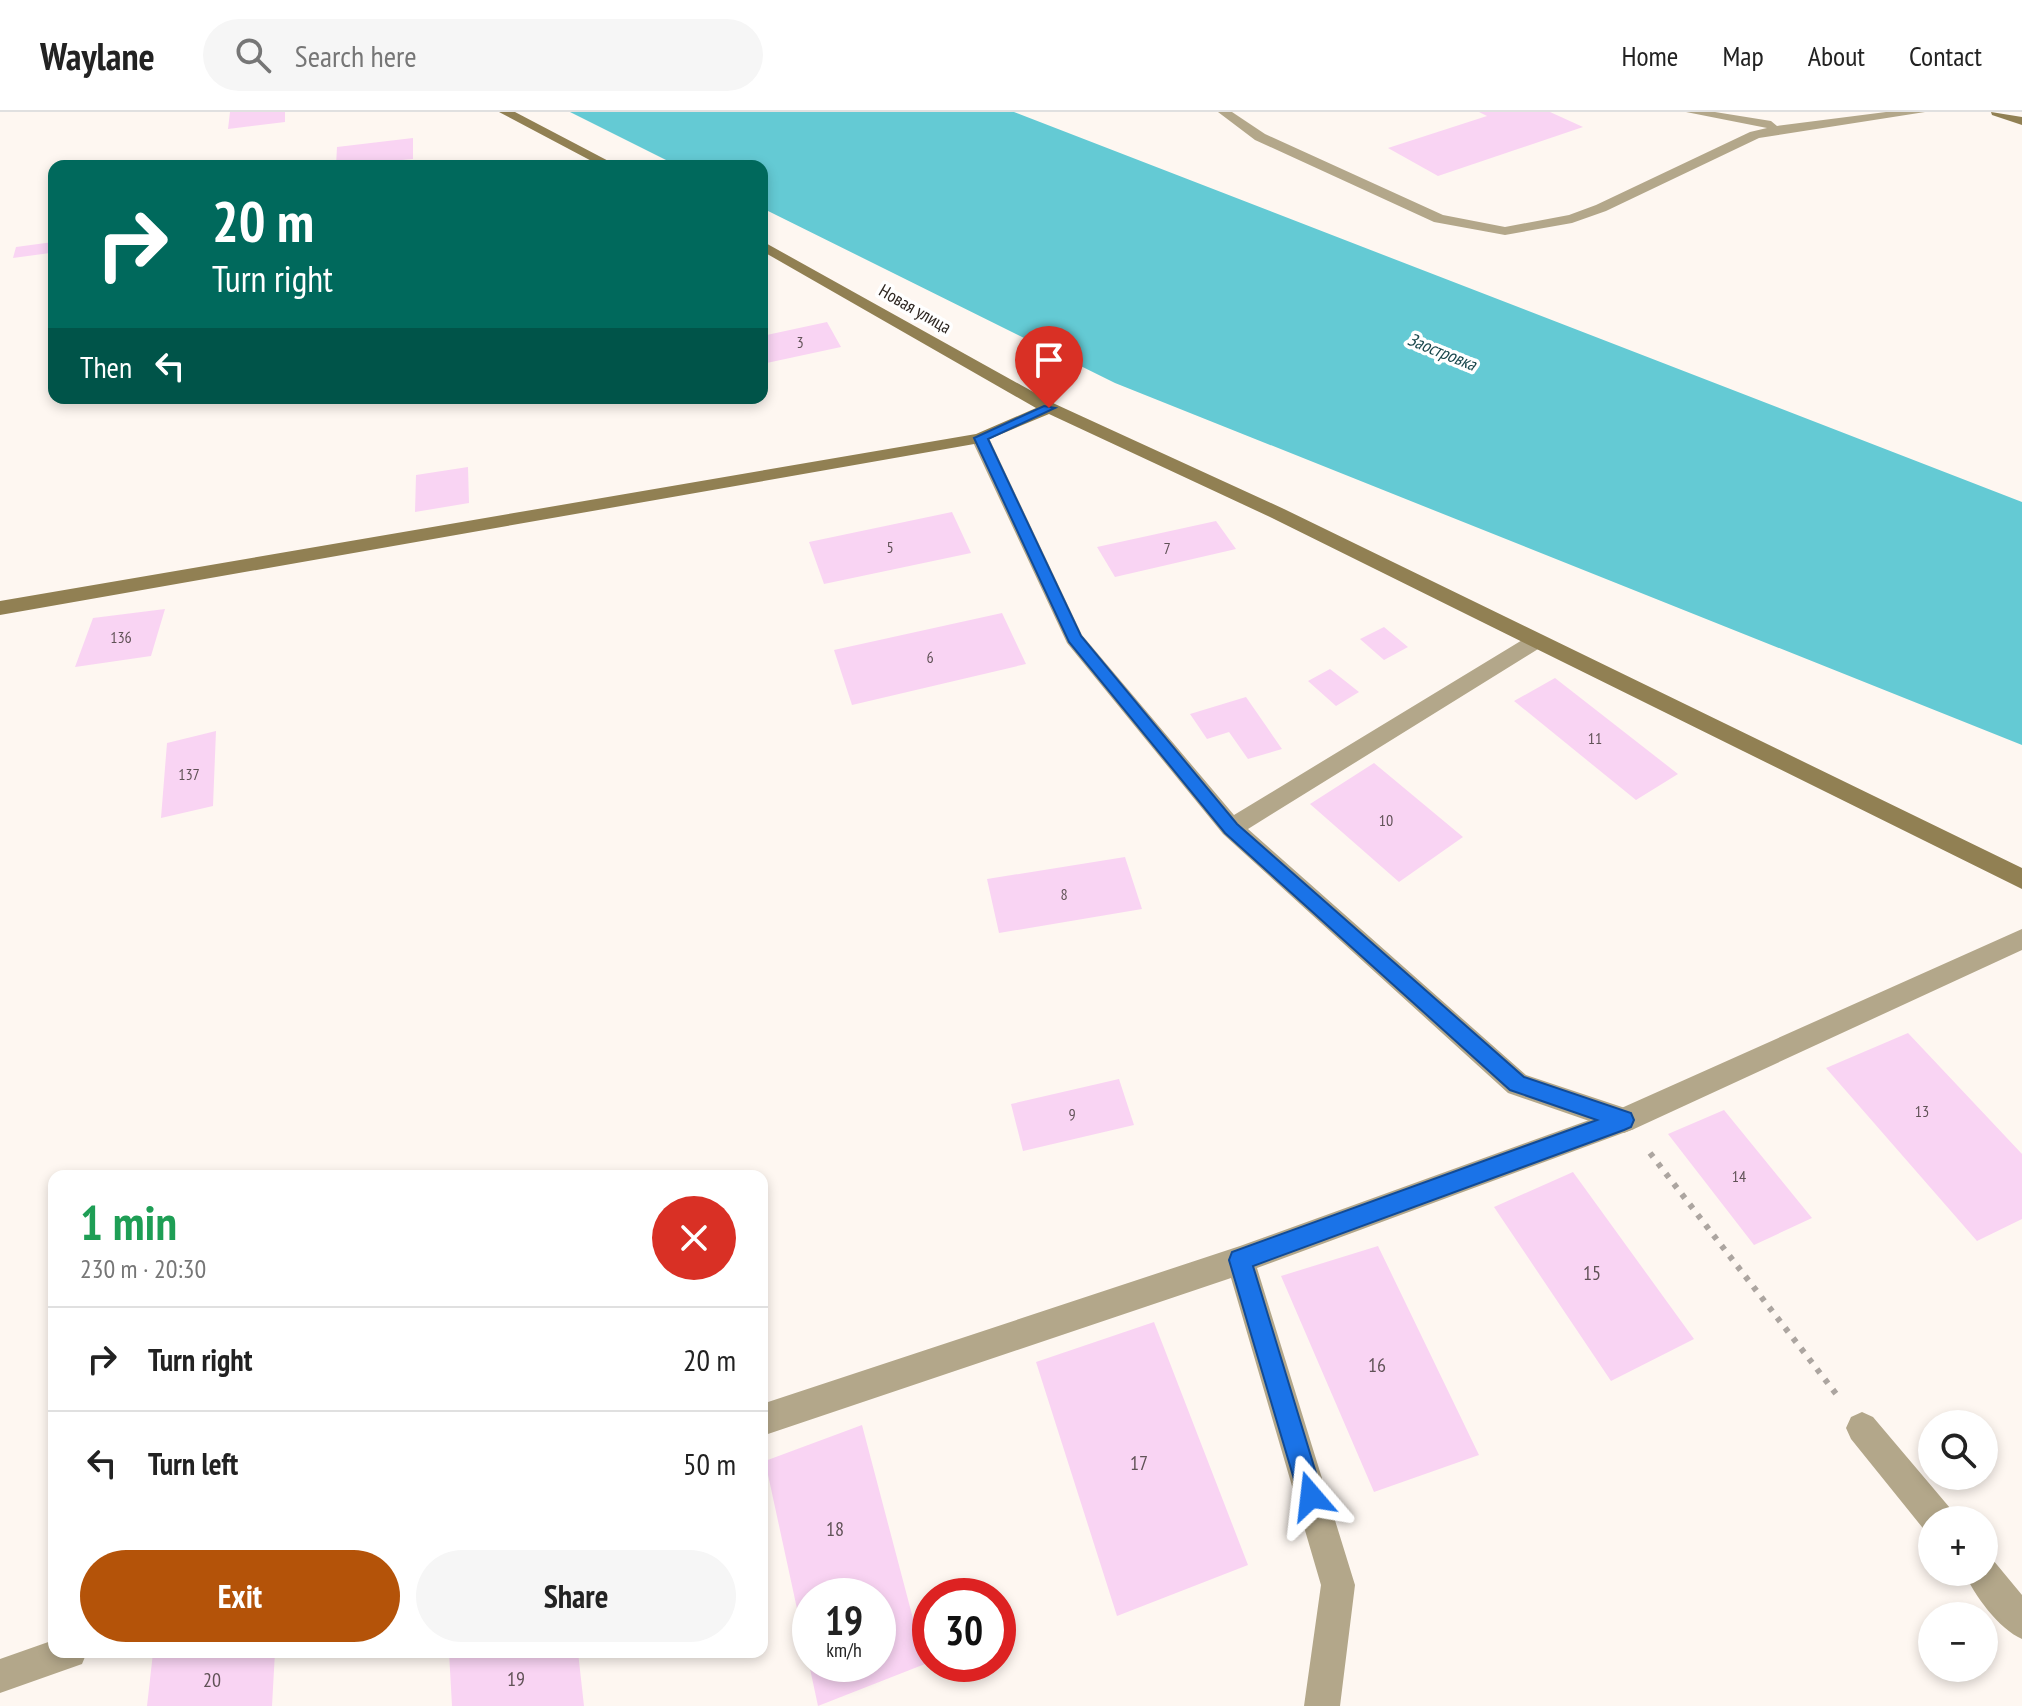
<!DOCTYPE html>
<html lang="en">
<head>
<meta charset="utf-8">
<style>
  :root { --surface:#fff; --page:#f6f6f6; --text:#222; --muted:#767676; --line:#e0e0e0; --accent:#b45309 }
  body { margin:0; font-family:"PT Sans Narrow",sans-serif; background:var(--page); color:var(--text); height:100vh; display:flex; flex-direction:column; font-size:30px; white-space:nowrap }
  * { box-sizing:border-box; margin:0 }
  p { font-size:26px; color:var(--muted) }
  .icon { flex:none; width:44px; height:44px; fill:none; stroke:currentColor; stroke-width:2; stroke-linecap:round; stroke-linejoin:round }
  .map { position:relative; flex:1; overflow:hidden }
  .drawer { position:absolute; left:48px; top:1058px; width:720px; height:488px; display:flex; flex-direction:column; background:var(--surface); border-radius:16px; box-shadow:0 4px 12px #0003 }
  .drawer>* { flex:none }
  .banner { position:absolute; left:48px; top:48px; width:720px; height:244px; border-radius:16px; box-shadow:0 4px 12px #0003; background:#00695c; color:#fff; overflow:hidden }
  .controls { position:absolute; left:1918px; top:1298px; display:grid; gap:16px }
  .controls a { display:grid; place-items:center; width:80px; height:80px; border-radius:50%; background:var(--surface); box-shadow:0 4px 12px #0003; font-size:40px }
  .speed { position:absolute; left:792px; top:1466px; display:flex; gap:16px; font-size:40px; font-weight:700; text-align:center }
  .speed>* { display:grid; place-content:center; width:104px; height:104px; border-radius:50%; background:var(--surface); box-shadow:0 4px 12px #0003; line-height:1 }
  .speed small { font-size:20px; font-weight:400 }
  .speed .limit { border:12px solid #d22; background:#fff; color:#111 }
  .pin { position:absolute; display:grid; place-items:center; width:68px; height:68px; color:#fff; margin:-82px -34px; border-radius:50% 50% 50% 0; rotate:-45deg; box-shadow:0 0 8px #0007 }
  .pin .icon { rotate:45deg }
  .me { position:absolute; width:88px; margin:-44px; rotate:343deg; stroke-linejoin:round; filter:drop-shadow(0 0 6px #0008) }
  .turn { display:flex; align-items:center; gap:28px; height:168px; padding:0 32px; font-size:36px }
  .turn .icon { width:104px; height:104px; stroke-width:2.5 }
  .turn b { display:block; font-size:56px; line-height:68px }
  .then { display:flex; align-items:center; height:76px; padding:0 32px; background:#0003; gap:16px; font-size:30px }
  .round { display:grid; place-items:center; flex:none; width:84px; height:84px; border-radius:42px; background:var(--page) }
  .overview { display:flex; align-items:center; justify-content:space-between; height:136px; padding:0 32px }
  h1 { font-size:48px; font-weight:800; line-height:60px; color:#1e9e55 }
  .button { display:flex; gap:16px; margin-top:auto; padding:16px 32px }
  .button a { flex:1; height:92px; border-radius:48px; background:var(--accent); color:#fff; font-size:32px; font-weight:800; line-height:92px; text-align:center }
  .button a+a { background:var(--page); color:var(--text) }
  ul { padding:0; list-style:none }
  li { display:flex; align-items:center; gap:24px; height:104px; padding:0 32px; border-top:2px solid var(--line) }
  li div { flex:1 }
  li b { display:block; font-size:30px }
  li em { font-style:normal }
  header { display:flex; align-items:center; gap:48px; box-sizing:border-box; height:112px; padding:0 40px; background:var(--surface); border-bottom:2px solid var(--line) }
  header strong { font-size:38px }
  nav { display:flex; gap:44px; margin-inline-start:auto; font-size:28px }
  .search { width:560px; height:72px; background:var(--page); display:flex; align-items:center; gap:20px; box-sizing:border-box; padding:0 28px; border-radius:44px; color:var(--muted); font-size:30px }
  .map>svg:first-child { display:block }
  .water { fill:#64cad4 }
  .building { fill:#f9d4f3 }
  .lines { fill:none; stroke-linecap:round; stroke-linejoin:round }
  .path { stroke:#aca5a0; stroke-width:6; stroke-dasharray:5 8; stroke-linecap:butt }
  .lane { fill:#b3a78a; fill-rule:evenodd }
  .street { fill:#b3a78a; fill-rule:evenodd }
  .secondary { fill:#918053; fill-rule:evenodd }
  .route { fill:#1a73e8; stroke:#114b97; stroke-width:2 }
  .labels { text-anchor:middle; stroke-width:7; stroke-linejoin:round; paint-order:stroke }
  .number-label { font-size:16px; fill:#605256 }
  .far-street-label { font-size:18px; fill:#2d2621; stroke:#fff }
  .far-water-label { font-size:18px; font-style:italic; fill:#1a484d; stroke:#fff }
  .near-number-label { font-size:20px; fill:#605256 }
</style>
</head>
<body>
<header>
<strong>Waylane</strong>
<div class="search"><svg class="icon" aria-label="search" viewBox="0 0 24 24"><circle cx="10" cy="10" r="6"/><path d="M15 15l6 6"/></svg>Search here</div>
<nav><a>Home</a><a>Map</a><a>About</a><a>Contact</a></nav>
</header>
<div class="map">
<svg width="2022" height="1594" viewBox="0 0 2022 1594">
  <rect width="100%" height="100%" fill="#fef7f1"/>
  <path class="water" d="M570,0H1014L2022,390V633L1115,271L762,96V54H678Z"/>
  <path class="building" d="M230,0H285V10L228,17Z
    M1479,0H1550L1583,15L1438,64L1388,36L1487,4Z
    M413,26V47L336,54L337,35Z
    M53,130L50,141L13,146L16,135Z
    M827,210L841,235L762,252V224Z
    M468,355L469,391L415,400L416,363Z
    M952,400L971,441L824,472L809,430Z
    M1216,409L1236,437L1115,465L1097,435Z
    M165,497L151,544L75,555L93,506Z
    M1002,501L1026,552L852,593L834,538Z
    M1384,515L1408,535L1384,548L1360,527Z
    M1330,557L1359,580L1336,594L1308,569Z
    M1555,566L1678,662L1636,688L1514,589Z
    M1246,585L1282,637L1248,647L1229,620L1207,627L1190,602Z
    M216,619L213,694L161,706L167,631Z
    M1374,651L1463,725L1399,770L1310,692Z
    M1125,745L1142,797L999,821L987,767Z
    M1908,921L2022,1042V1107L1977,1129L1826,956Z
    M1119,967L1134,1013L1023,1039L1011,992Z
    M1724,998L1812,1106L1754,1133L1668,1022Z
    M1573,1060L1694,1227L1611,1269L1494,1095Z
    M1378,1134L1479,1343L1374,1380L1281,1164Z
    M1154,1210L1248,1453L1117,1504L1036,1250Z
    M862,1313L925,1552L818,1594L809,1552H878V1484H810L809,1552L765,1349Z
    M275,1540L272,1594H147L153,1541Z
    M449,1540H578L584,1594H452Z"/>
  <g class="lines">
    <path class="path" d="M1650,1041L1837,1283"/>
    <path class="lane" d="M1218,0H1232L1265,22L1443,103L1505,115L1569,103L1596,93L1750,20L1767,16L1686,0H1715L1771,9L1777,14L1886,0H1925L1759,26L1606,99L1572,111L1505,123L1434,110L1255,28Z
      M980,321L989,326L1082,523L1234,703L1529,524H1543L1546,529L1543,534L1248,717L1526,963L1634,999L1637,1008L1634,1017L1624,1021L1508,981L1223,722L1067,531L971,326Z
      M1862,1300L1873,1305L1950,1396L1954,1408H1932V1422L1926,1420L1851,1327L1846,1316L1851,1305Z
      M1984,1445L1993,1448L2022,1483V1527C1999,1517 1974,1483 1964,1460H1984Z"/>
    <path class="street" d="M2022,817V838L1634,1017L1257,1156L1355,1473L1340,1594H1304L1321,1473L1231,1166L762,1324V1292L1240,1134L1617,998Z
      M54,1528V1540H87L82,1552L0,1581V1547Z"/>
    <path class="secondary" d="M499,0H515L618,54H601Z
      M1991,0L2022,5V13L1992,3Z
      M762,129L1055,292L1284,397L2022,756V777L1270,405L1049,302L980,331L0,503V489L976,322L1036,296L762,139Z"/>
  </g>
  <path class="route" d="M1044,294L1055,296L988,327L1081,524L1237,712L1524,965L1631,1001L1634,1008L1631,1015L1624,1018L1253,1154L1323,1384L1320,1393L1311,1397L1303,1393L1299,1384L1229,1148L1232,1140L1597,1008L1510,978L1225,721L1069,530L974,326Z"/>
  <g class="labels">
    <g class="number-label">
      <text x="800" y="236">3</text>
      <text x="890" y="441">5</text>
      <text x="1167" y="442">7</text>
      <text x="121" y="531">136</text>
      <text x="930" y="551">6</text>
      <text x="1595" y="632">11</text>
      <text x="189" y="668">137</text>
      <text x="1386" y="714">10</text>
      <text x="1064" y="788">8</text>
      <text x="1922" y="1005">13</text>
      <text x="1072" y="1008">9</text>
      <text x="1739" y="1070">14</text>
    </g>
    <g class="far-street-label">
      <text transform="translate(915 197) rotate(30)" y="6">Новая улица</text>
    </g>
    <g class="far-water-label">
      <text transform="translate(1442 240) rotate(22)" y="6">Заостровка</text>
    </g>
    <g class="near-number-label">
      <text x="1592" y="1168">15</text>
      <text x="1377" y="1260">16</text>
      <text x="1139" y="1358">17</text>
      <text x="835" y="1424">18</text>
      <text x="516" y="1574">19</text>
      <text x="212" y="1575">20</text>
    </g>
  </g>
</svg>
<div class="controls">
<a><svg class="icon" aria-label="search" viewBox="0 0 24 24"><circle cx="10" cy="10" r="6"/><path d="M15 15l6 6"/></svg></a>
<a>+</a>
<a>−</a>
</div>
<div class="speed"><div>19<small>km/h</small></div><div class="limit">30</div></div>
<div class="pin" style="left:1049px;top:296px;background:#d93025"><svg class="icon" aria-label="arrive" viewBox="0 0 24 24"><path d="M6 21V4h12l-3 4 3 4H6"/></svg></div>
<svg class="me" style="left:1311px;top:1384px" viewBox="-20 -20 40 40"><path d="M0-17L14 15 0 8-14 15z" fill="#1a73e8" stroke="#fff" stroke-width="4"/></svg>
<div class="banner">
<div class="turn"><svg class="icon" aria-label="right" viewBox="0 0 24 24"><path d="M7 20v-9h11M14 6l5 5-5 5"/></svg><div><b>20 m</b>Turn right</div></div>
<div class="then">Then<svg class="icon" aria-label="left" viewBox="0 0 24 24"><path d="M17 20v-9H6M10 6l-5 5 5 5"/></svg></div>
</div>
<section class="drawer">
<div class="overview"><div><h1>1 min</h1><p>230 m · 20:30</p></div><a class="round" style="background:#d93025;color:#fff"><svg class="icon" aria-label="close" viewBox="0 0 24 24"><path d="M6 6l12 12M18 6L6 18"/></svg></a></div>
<ul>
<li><svg class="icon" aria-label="right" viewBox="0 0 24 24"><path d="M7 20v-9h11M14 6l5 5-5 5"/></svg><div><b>Turn right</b></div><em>20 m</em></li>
<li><svg class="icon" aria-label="left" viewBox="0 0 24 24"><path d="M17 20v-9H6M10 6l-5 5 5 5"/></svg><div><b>Turn left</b></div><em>50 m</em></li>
</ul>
<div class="button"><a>Exit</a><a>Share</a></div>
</section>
</div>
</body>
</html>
